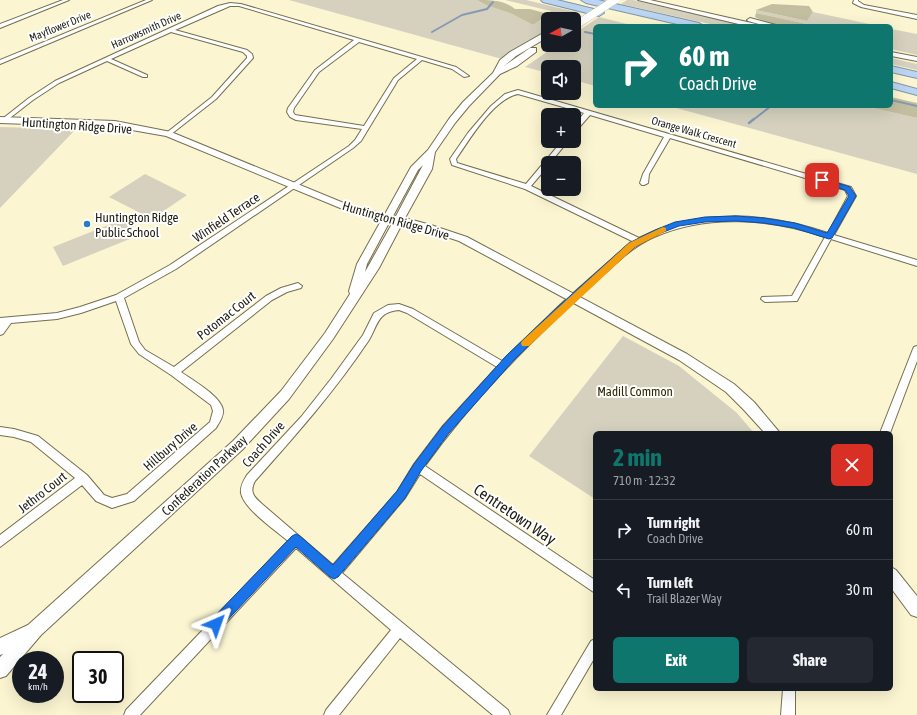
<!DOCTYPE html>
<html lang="en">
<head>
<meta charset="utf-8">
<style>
  :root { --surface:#171b24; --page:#242831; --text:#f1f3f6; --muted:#9ea1a6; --line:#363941; --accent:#0f766e }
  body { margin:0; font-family:"Asap Condensed",sans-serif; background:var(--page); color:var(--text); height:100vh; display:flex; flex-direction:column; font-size:15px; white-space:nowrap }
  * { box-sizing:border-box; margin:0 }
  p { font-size:13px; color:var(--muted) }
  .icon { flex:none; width:22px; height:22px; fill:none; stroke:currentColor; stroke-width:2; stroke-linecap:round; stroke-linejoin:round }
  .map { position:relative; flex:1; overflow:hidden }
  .side { position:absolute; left:593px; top:431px; width:300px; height:260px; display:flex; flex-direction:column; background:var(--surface); border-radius:6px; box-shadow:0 4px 16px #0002 }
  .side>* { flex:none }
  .hud { position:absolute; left:593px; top:24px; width:300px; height:84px; border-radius:6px; box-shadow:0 4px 16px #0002; background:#0f766e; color:#fff; overflow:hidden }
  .needle { width:26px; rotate:262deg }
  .controls { position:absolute; left:541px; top:12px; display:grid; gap:8px }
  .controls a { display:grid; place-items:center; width:40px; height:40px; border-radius:6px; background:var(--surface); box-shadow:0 4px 16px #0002; font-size:20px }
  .speed { position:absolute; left:12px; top:651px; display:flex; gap:8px; font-size:20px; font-weight:700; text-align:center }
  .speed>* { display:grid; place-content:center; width:52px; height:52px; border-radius:50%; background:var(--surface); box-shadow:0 4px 16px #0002; line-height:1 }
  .speed small { font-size:10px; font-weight:400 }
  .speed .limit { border:2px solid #111; border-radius:6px; background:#fff; color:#111 }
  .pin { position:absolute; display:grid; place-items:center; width:34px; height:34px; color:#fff; margin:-17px; border-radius:8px; box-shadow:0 2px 6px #0006 }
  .me { position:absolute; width:44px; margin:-22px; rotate:43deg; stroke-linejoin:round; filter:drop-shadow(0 0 3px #0008) }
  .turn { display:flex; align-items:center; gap:14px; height:84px; padding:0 20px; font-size:18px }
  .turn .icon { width:52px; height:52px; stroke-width:2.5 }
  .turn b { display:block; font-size:28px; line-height:34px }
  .round { display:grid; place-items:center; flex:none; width:42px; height:42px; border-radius:6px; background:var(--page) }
  .head { display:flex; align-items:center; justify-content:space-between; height:68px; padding:0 20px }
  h1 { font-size:24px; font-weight:700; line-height:30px; color:var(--accent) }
  .button { display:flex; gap:8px; margin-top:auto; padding:8px 20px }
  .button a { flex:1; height:46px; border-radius:6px; background:var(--accent); color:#fff; font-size:16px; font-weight:700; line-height:46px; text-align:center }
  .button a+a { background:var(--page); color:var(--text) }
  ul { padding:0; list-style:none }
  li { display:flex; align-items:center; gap:12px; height:60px; padding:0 20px; border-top:1px solid var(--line) }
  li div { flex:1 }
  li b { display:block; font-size:15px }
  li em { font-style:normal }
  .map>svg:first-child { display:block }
  .green { fill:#d5d1be }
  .forest { fill:#c3bea0 }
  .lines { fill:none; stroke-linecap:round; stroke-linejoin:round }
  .stream-far1 { stroke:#869bb2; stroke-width:2 }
  .stream { stroke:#869bb2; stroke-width:2.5 }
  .minor-casing { stroke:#756f50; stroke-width:2 }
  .tertiary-casing { stroke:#756f50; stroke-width:2 }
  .motorway-casing { stroke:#8495a3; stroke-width:2 }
  .minor { fill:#fff; fill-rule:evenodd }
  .tertiary { fill:#fff; fill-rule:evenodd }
  .motorway { fill:#bad5f2; fill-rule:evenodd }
  .tertiary-bridge-casing { stroke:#756f50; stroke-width:8; stroke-linecap:butt }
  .tertiary-bridge { stroke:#fff; stroke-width:8 }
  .route { fill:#1a73e8; stroke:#114b97 }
  .slow { fill:#f59e0b }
  .poi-dot { fill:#257cc9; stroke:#fff; stroke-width:1.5 }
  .labels { text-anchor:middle; stroke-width:4; stroke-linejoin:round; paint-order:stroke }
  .far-street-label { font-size:11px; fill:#1f1d10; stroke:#fff }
  .street-label { font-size:13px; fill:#1f1d10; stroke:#fff }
  .poi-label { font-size:13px; fill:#1f1d10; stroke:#fff; text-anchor:start }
  .park-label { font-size:13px; fill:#302901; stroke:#fff }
  .near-street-label { font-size:16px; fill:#1f1d10; stroke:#fff }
</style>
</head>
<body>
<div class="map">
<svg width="917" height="715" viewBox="0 0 917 715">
  <rect width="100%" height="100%" fill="#fbf5d1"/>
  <path class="green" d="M289,0H477L486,5L512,14L533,25L551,11L505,0H526L576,12L564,19H548V29L502,59Z
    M627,0H633L748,26H719L621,4Z
    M756,10L807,21L813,12L879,26H816L756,13Z
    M599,17L635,26H595V31L593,32L595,38V86L574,80V67H548V73L525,67L557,45H574V34Z
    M891,29L917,34V55L891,49Z
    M891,58L917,64V70L891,64Z
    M669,106H872L873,108L917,118V174Z
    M0,127L76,129L0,208Z
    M145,174L187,195L152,219L109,197Z
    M126,218L137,236L63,266L53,247Z
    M623,336L679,366L737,413L754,433H595V499L529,456Z"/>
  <path class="forest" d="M477,0C490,0 505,0 515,9H530L548,14L533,25L512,14L486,5Z
    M772,4L809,6L813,12L807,21L756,10Z
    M756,13L816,26C796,26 773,27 755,17Z
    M891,97L917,103V118L873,108L872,106H891Z"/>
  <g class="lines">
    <path class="stream-far1" d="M432,32L462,15L487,9L493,2
      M585,32L595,34
      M891,100L917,106
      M753,120L771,106"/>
    <path class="stream" d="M749,123L754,119"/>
    <g class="minor-casing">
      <path id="minor" d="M63,0H69L0,28V24Z
        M146,0H152L0,64V60Z
        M854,0H858V1L864,5L917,15V19L861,7L853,3Z
        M230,3L241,4L456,67L469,76L464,77L452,69L422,60L398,80L361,141L353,148L176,269L124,298L139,342L145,350L174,367L266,296L281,288L298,283L302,286L301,288L287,292L272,300L181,372C192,380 221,396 223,410C224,416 219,423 216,428L134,501L112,508L96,501L82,485L0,547V535L75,478L31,442L14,437L0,435V427L14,429L38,436L87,475L104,495L112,498L127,494L210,422L213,411L211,405L171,375L139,354L131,344L116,301L81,313L57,319L11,323L3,334L0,335V318L57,313L80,307L116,295L170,265L349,146L355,140L362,129L296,120L290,117L287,112L288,108L315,70L354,40L239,6H230L175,30L247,50L252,54L253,58L216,99L170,135L165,134L212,97L247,58V56L243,52L171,32L111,59L147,75V77H143L107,61L59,83L33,100L6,121L1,120L29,98L55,81L218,6ZM359,42L417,59L394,78L364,126L295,115L293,112L294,108L319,72Z
        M518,90L851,187L856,196L834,235L917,260V266L831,239L797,301L765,302L761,299L762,297L792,296L825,237C771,219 708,213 654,237C629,248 610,269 590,287C530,342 472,400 425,466L595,580V593L420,474L405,498L342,573L508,710L510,715H493L400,638L339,715H324L326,710L391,630L296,548L140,715H124L126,710L288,541C275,530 244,509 241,493C240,486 244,480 247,475L301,417L331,379L363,335L374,313L388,305L399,304L413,309L502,361L561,304L632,241L525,189L452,165L450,159L468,133L491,106L505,94ZM518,94L584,113L574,126V132L576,131L590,115L664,137L643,174L640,183L642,185H644L648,183L649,174L670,138L832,186L845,190L848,196L828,233C767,212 697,208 639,238L531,186L548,166V163H550L568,141H562L526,184L457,163L456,159C470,139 493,99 518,94ZM399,310L407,313L497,367L442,427L414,464L397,492L333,565L262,504C254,497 249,492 255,481C295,436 335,391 369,340C378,325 377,312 399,310Z
        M917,346V361L890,433H880L913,349L914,347Z
        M595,639V657L561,715H547L591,641Z
        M783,689H795V715H781Z"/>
    </g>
    <g class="tertiary-casing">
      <path id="tertiary" d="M638,0H650L756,24L759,26H747Z
        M750,18L776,25L777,26H766L748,21L747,20Z
        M545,32H548V37L516,56L504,66L530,48H536V52L517,66L500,74L469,106L455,123L435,152L432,169L405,218L431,225L467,237L687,354L734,384L754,402L780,433H765L744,410L726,392L679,360L459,241L425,230L402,224L379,268L333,339L289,399L243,449L41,635L6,676L0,678V657L3,654L0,655V638L28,625L233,441L281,391L325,333L350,294L349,291L357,264L382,219L345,210L166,136L115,127L0,123V117L115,121L171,132L351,206L385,214L411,167L428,150L449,119L463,102L493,73L500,60L510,52ZM423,165L396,216H393L418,170ZM390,221L393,222L365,272L367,264Z
        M891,52L917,57V61L891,56Z
        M891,567L896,570L917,596V617L911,615L891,588Z"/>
    </g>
    <g class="motorway-casing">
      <path id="motorway" d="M541,0H557L602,11L604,13L599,16L543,2Z
        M581,0H598L699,23L704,26H686L586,3Z
        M891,66L917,72V78L891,72Z
        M891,82L917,89V95L891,88Z"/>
    </g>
    <use href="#minor" class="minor"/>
    <use href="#tertiary" class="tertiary"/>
    <use href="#motorway" class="motorway"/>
    <g class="tertiary-bridge-casing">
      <path id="tertiary-bridge" d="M576,25L615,0"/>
    </g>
    <use href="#tertiary-bridge" class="tertiary-bridge"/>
  </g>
  <path class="route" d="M822,178L850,187L856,196L832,238L829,239L794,228L764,223L736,221L705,222L679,226L661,233L635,247L567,308L514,360L449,433L421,471L405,498L338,577L334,579L330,577L296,547L220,628L216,630L211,628L210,624L211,620L292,536L296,534L300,536L333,565L397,491L414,464L442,427L507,355L561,304L629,243L655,230L675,222L705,217L736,216L764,218L795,223L827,233L849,196L845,190L819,182L818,180Z"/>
  <path class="slow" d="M663,227L666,228V231L635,247L529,346H522L521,343L522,341L629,243Z"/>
  <circle class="poi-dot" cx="87" cy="224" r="4"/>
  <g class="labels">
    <g class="far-street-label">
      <text transform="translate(60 26) rotate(-22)" y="4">Mayflower Drive</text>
      <text transform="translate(146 30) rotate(-24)" y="4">Harrowsmith Drive</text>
      <text transform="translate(694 132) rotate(16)" y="4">Orange Walk Crescent</text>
    </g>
    <g class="street-label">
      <text transform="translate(77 125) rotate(4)" y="5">Huntington Ridge Drive</text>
      <text transform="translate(226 217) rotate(-34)" y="5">Winfield Terrace</text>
      <text transform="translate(396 220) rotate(16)" y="5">Huntington Ridge Drive</text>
      <text transform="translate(226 315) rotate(-38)" y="5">Potomac Court</text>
      <text transform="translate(263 444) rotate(-48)" y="5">Coach Drive</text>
      <text transform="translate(170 446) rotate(-41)" y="5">Hillbury Drive</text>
      <text transform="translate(204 475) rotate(-43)" y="5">Confederation Parkway</text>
      <text transform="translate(42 492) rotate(-38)" y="5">Jethro Court</text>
    </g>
    <g class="poi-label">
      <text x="95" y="222">Huntington Ridge<tspan x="95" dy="15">Public School</tspan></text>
    </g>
    <g class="park-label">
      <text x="635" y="396">Madill Common</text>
    </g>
    <g class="near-street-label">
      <text transform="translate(515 514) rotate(34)" y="6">Centretown Way</text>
    </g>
  </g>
</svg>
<div class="controls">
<a><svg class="needle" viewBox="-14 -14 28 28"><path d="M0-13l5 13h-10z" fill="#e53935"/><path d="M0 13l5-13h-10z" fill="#9ea1a6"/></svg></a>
<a><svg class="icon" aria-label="sound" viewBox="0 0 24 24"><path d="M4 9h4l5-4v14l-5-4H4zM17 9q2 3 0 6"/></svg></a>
<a>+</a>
<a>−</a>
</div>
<div class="speed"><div>24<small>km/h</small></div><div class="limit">30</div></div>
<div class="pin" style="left:822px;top:180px;background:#d93025"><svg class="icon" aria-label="arrive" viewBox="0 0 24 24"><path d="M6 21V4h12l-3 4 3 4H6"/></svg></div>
<svg class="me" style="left:216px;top:624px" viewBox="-20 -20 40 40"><path d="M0-17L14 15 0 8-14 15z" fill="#1a73e8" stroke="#fff" stroke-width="4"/></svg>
<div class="hud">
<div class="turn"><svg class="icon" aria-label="right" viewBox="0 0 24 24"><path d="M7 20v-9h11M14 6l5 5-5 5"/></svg><div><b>60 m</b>Coach Drive</div></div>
</div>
<section class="side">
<div class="head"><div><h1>2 min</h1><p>710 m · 12:32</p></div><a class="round" style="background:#d93025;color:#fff"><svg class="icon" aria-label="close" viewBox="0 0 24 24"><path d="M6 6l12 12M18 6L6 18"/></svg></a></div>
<ul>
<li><svg class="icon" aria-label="right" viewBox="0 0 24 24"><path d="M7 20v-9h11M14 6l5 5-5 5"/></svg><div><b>Turn right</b><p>Coach Drive</p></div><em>60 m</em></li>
<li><svg class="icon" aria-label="left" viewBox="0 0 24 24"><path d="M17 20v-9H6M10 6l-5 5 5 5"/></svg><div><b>Turn left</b><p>Trail Blazer Way</p></div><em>30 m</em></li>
</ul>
<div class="button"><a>Exit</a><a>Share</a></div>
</section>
</div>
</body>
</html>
